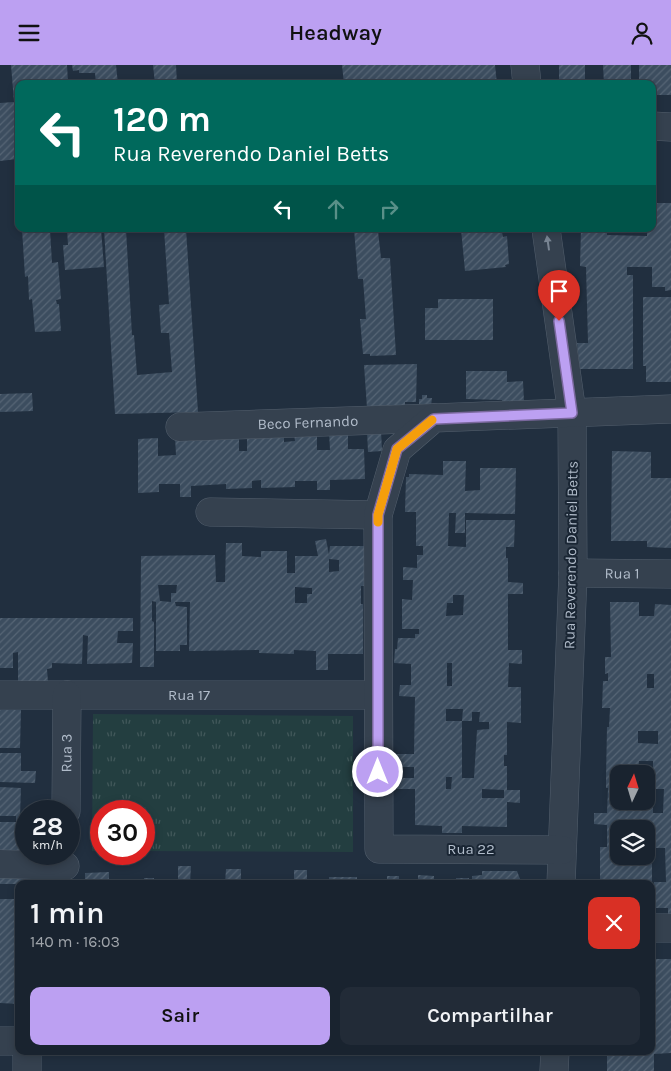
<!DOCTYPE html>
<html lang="pt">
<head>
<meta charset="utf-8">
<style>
  :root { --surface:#19232f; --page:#222b37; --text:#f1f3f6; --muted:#9fa4aa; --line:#37404b; --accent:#bca0f2 }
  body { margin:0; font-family:Karla,sans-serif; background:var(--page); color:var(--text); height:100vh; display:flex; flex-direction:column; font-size:19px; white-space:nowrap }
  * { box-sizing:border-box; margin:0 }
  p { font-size:16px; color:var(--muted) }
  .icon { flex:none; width:28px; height:28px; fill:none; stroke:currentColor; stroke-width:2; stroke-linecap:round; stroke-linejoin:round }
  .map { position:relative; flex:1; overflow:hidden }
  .sheet { position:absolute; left:15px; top:815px; width:640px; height:175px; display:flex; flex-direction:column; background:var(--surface); border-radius:10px; box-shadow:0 2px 8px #0003,0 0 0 1px var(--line) }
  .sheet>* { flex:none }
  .hud { position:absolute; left:15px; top:15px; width:641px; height:152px; border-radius:10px; box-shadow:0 2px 8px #0003,0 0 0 1px var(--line); background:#00695c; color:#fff; overflow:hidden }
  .needle { width:32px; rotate:4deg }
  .controls { position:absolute; left:610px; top:700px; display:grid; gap:10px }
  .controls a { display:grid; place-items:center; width:45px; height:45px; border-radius:10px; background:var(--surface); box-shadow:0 2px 8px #0003,0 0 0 1px var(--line); font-size:25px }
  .speed { position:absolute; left:15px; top:735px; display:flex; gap:10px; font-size:25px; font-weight:700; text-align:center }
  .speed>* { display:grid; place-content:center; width:65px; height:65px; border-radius:50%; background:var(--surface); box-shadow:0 2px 8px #0003,0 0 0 1px var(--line); line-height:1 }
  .speed small { font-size:12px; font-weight:400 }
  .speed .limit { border:8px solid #d22; background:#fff; color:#111 }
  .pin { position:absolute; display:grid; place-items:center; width:42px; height:42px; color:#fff; margin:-51px -21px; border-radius:50% 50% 50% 0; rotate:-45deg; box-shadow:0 0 5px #0007 }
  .pin .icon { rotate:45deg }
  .me { position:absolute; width:55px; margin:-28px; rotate:0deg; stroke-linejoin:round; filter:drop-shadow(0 0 4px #0008) }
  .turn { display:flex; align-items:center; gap:18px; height:105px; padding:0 15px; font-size:22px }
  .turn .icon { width:65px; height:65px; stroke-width:2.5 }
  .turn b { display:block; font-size:35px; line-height:42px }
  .lanes { display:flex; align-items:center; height:48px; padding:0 15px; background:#0003; justify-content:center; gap:25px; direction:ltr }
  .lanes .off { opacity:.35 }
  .round { display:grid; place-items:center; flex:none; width:52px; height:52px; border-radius:10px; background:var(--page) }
  .overview { display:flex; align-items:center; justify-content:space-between; height:85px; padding:0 15px }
  h1 { font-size:30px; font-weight:600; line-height:38px }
  .action { display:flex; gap:10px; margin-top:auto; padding:10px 15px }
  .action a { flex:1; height:58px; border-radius:10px; background:var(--accent); color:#111; font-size:20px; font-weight:600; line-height:58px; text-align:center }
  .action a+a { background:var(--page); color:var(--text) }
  header { display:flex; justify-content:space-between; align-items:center; height:65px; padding:0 15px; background:var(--accent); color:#111; font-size:22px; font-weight:600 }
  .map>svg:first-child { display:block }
  .grass { fill:url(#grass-tufts) }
  .building { fill:url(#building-hatch); fill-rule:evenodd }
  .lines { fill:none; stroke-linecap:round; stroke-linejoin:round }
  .minor-casing { stroke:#535f6d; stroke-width:29 }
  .minor { stroke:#35414f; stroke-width:28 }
  .oneway { fill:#798593 }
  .route-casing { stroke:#7a689d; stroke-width:12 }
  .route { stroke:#bca0f2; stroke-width:9 }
  .slow { stroke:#f59e0b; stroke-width:9 }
  .labels { text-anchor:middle; stroke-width:4; stroke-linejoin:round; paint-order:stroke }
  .street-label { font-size:15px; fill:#b1bcca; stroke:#1a2634 }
</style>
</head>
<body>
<header><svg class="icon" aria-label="menu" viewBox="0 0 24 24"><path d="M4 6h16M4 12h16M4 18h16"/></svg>Headway<svg class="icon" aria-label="person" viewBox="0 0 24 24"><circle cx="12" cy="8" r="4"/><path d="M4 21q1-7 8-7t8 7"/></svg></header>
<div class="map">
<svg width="671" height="1006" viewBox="0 0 671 1006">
  <defs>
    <pattern id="grass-tufts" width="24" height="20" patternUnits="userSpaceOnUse" patternTransform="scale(1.25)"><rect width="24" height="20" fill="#233e40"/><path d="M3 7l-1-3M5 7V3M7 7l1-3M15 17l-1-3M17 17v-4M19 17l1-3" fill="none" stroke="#41585a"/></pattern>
    <pattern id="building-hatch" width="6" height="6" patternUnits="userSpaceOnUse" patternTransform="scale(1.25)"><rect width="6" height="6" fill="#3c4d5f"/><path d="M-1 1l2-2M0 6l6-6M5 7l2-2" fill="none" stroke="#566575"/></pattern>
  </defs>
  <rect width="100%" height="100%" fill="#212f3f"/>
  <path class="grass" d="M93,649L353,651V787L144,786V746H101V786H92Z"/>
  <path class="building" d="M11,0H67L68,17H64V19H19V62H15L17,94L0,96V38L14,37Z
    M72,0H116L118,19H96L95,8H79V5L73,6Z
    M153,0H176L177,19H155Z
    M342,0H495L497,19H344Z
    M559,0H585V19H559Z
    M603,0H631V19H604Z
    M639,0H671V30H652V19H639Z
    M652,138H671V225L665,226V222H652V202H627V210H633V304H580L577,278H588L586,202L580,201L581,164H607V170L647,171V164H652Z
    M22,164H50L52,198L58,197L61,234L56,235L57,239H59L61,266L35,267L32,234L29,235L28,211L25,212Z
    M67,164H101L104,202L65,205L63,180H68Z
    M104,164H126L132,270H134L137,310L172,307L169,268H161L159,240L169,239L164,164H186L198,347L115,349Z
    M354,164H387L378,166L381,193H390L396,290L370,291V289H363L360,254H366L363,214H358Z
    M461,164H506L507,167H502L503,172L507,171L509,199L505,200L506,202L465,206Z
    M643,232H671V317H646V301H643Z
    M438,234H493V275H425V243H438Z
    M417,299L416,337H405V342L367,343L364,300Z
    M466,306H507V317L523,316L524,337L502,338V335L466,334Z
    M32,328L33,346L0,347V329Z
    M422,330H427V333H432L431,341L419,342V334H422Z
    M381,365L382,386L368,387L367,366Z
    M329,367H348V384H364L365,414L330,415V425H317V416H295V422L261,423V415L252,416V423L226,424V419L191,421V432H180V419H159V427L138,428V374L158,373V391L176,390L175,372L239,370V386H247V370L284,369V377L295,376L294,368H317V385H330Z
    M612,386L651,387V413H671V483L647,482V476H611Z
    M443,396H466L465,426L480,425V403H516L515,449L465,448V468H455L456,448H449L448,481L466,482V455H515L514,482H506V493H508V517L523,518V529H508V585H522V599L509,598L508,622H521V658L507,657V690H504V701H507V725H520V738L507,737V762L462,761V768H442V761L415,760V724H397V713H414V702H393L394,689H414L415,632L399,631L400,620H411V599L394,598L395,584H397L398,573H415V569H419V564H402V534L412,535L413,515H403V502L417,503V490H423V481H416V447H405L406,412H409V409L443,410ZM453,530H464L463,550L446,551L447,538H453ZM447,598H452V621H447ZM446,644H463L462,656H446ZM472,647H480L479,657H489V664L477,665L474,713H462V656H472ZM446,712H452L451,724H446ZM482,724L504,725V733H482Z
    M326,474L329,490L330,481H364V521H361V539H363V589H328V605H316V586L294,585V589L259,588V585L189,586L190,537H175L176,541L187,542V580H180V586H156V537L152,536V556L154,557V602H140L141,491L215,490L216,517H225L226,478H242V491L261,492V486H287V508H295V491H318L315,476ZM329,494L339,495V506L329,507ZM158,520H177L176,528H171V537L160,536ZM295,522L312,523V529H307V538H295Z
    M610,537H639V551H654L655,539L671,540V853H668V843H654V817H666L665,783H652V819H604V817L600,816V782H607V760L594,759V748H607L608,723H606V713L607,662H609L610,643H602L603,616H608V608L605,609V592H611ZM647,609H654V623H647ZM638,666H658V679L638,678ZM639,696H653V724H664L663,748H653V735L648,734V722H646V736H619V709H638ZM619,764H646V791H619Z
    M0,553H133V566H118L117,578H133L132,598L87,599L88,571L83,570L82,599L52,598V603L47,604L48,617H18V587L13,588V603H0Z
    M0,645H21L20,683H0Z
    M0,688H21V706H36L35,718L0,717Z
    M0,722L21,723L20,752H26V789L0,786V757H16V751H0Z
    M178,801H191L190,819H178Z
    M226,804H241V819H225Z
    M294,805H307V819H294Z
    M482,806H517L522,819H472V811L482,810Z
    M0,807H37V819H0Z
    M109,807V819H85V808Z
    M418,810L434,811V819H418Z
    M387,811H399V819H387Z
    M329,812H357V819H329Z
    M144,813H154V819H144Z
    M456,813H469V819H456Z
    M0,834H19V939L0,938Z
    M651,894H671V988L654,989V1006H607V986H651Z"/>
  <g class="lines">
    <g class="minor-casing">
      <g id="minor">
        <path d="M525,0L527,19"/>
        <path d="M652,61L671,62"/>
        <path d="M546,164L572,348L573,508L561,819"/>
        <path id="s1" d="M180,362L434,353"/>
        <path d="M210,447L378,450"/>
        <path id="s2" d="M573,508L671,509"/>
        <path id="s3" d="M0,630H377"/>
        <path id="s4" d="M66,746L67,630"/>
        <path d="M562,785L379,784L378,450L397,385L434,353L671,344"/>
        <path d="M0,799L65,801"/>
        <path d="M651,863H671"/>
        <path d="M0,976H19"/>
        <path d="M27,986V1006"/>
        <path d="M554,1006L555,986"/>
      </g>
    </g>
    <use href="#minor" class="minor"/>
  </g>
  <defs><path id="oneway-solid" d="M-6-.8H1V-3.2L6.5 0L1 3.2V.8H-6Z" transform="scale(1.25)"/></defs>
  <use class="oneway" href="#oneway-solid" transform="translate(548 178) rotate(-98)"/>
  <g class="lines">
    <g class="route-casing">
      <path id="route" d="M378,707V450L397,384L434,354L572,348L559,256"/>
    </g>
    <use href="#route" class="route"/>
    <path class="slow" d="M378,457V450L397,384L432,355"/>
  </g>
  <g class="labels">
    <g class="street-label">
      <text dy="5" stroke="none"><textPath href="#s1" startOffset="128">Beco Fernando</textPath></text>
      <text transform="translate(571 490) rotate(-89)" y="5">Rua Reverendo Daniel Betts</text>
      <text dy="5" stroke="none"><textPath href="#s2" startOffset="49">Rua 1</textPath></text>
      <text dy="5" stroke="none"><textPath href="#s3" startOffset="189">Rua 17</textPath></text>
      <text dy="5" stroke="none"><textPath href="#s4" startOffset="58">Rua 3</textPath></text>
      <text x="471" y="789">Rua 22</text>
    </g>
  </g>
</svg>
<div class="controls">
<a><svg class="needle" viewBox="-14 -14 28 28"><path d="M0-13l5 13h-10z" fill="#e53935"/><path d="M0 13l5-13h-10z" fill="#9fa4aa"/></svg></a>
<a><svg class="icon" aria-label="layers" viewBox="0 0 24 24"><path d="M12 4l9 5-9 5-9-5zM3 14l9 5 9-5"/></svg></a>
</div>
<div class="speed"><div>28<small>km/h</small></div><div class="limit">30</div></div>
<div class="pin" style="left:559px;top:256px;background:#d93025"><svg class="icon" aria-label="arrive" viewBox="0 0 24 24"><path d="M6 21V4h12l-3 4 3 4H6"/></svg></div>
<svg class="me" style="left:378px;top:707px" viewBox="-20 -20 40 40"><circle r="17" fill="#bca0f2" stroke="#fff" stroke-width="3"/><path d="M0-11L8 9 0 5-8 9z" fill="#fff"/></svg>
<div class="hud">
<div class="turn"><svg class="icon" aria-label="left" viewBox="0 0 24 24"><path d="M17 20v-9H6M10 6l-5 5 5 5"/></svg><div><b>120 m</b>Rua Reverendo Daniel Betts</div></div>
<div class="lanes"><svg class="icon" aria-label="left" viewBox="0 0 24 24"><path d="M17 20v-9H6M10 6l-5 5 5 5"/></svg><svg class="icon off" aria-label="ahead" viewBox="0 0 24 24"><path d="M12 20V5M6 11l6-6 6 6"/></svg><svg class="icon off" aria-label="right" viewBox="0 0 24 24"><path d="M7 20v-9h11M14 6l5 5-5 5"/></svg></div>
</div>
<section class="sheet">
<div class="overview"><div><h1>1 min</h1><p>140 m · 16:03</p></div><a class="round" style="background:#d93025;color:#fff"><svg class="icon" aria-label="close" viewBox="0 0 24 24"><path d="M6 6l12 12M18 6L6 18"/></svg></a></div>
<div class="action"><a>Sair</a><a>Compartilhar</a></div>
</section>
</div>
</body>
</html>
